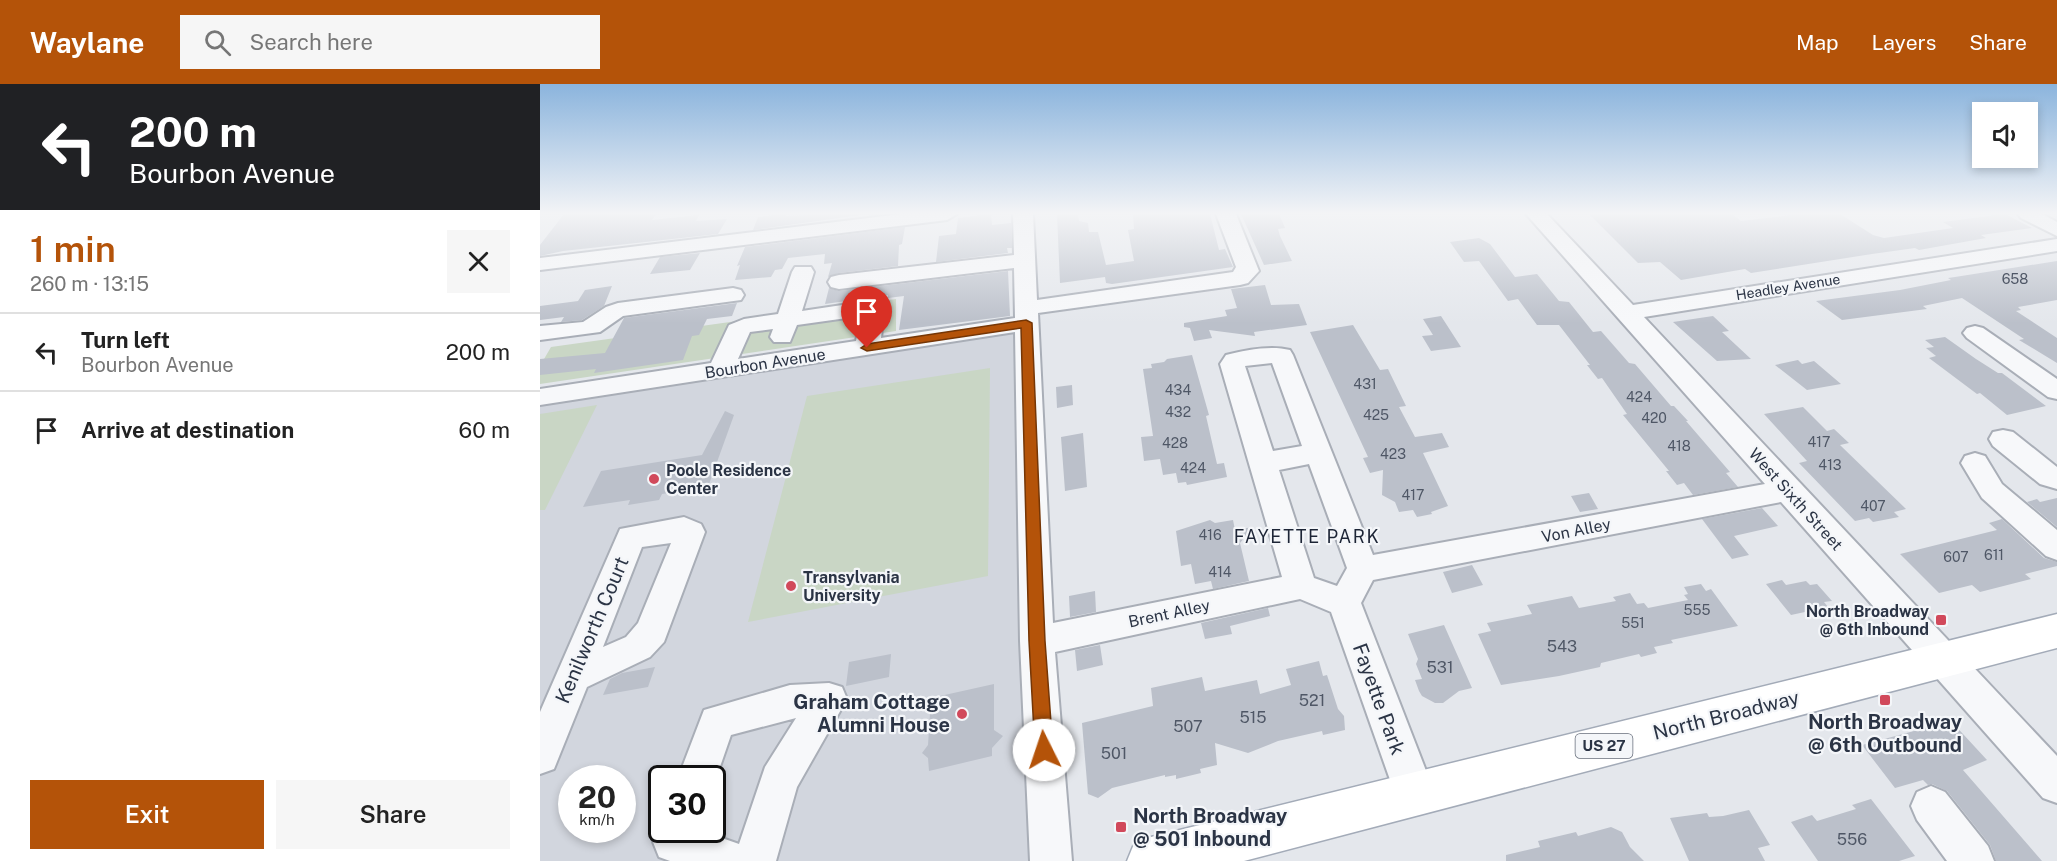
<!DOCTYPE html>
<html lang="en">
<head>
<meta charset="utf-8">
<style>
  :root { --surface:#fff; --page:#f6f6f6; --text:#222; --muted:#767676; --line:#e0e0e0; --accent:#b45309 }
  body { margin:0; font-family:"Public Sans",sans-serif; background:var(--page); color:var(--text); height:100vh; display:flex; flex-direction:column; font-size:22px; white-space:nowrap }
  * { box-sizing:border-box; margin:0 }
  p { font-size:20px; color:var(--muted) }
  .icon { flex:none; width:33px; height:33px; fill:none; stroke:currentColor; stroke-width:2; stroke-linecap:round; stroke-linejoin:round }
  .map { position:relative; flex:1; overflow:hidden }
  .side { display:flex; flex-direction:column; background:var(--surface); width:540px }
  .side>* { flex:none }
  .guide { background:#202124; color:#fff; overflow:hidden }
  .buttons { position:absolute; left:1432px; top:18px; display:grid; gap:12px }
  .buttons a { display:grid; place-items:center; width:66px; height:66px; border-radius:0px; background:var(--surface); box-shadow:0 3px 9px #0003; font-size:30px }
  .speed { position:absolute; left:18px; top:681px; display:flex; gap:12px; font-size:30px; font-weight:700; text-align:center }
  .speed>* { display:grid; place-content:center; width:78px; height:78px; border-radius:50%; background:var(--surface); box-shadow:0 3px 9px #0003; line-height:1 }
  .speed small { font-size:15px; font-weight:400 }
  .speed .limit { border:3px solid #111; border-radius:9px; background:#fff; color:#111 }
  .pin { position:absolute; display:grid; place-items:center; width:51px; height:51px; color:#fff; margin:-62px -26px; border-radius:50% 50% 50% 0; rotate:-45deg; box-shadow:0 0 6px #0007 }
  .pin .icon { rotate:45deg }
  .me { position:absolute; width:66px; margin:-33px; rotate:356deg; stroke-linejoin:round; filter:drop-shadow(0 0 4px #0008) }
  .turn { display:flex; align-items:center; gap:21px; height:126px; padding:0 30px; font-size:27px }
  .turn .icon { width:78px; height:78px; stroke-width:2.5 }
  .turn b { display:block; font-size:42px; line-height:51px }
  .round { display:grid; place-items:center; flex:none; width:63px; height:63px; border-radius:0px; background:var(--page) }
  .overview { display:flex; align-items:center; justify-content:space-between; height:102px; padding:0 30px }
  h1 { font-size:36px; font-weight:600; line-height:45px; color:var(--accent) }
  .cta { display:flex; gap:12px; margin-top:auto; padding:12px 30px }
  .cta a { flex:1; height:69px; border-radius:0px; background:var(--accent); color:#fff; font-size:24px; font-weight:600; line-height:69px; text-align:center }
  .cta a+a { background:var(--page); color:var(--text) }
  ul { padding:0; list-style:none }
  li { display:flex; align-items:center; gap:18px; height:78px; padding:0 30px; border-top:2px solid var(--line) }
  li div { flex:1 }
  li b { display:block; font-size:22px }
  li em { font-style:normal }
  header { display:flex; align-items:center; gap:36px; box-sizing:border-box; height:84px; padding:0 30px; background:var(--accent); color:#fff }
  header strong { font-size:28px }
  nav { display:flex; gap:33px; margin-inline-start:auto; font-size:21px }
  .search { width:420px; height:54px; background:var(--page); display:flex; align-items:center; gap:15px; box-sizing:border-box; padding:0 21px; border-radius:0px; color:var(--muted); font-size:22px }
  main { display:flex; flex:1; min-height:0 }
  .map>svg:first-child { display:block }
  .built { fill:#d2d6de; fill-rule:evenodd }
  .green { fill:#c9d6c5 }
  .building { fill:#bbc0ca }
  .lines { fill:none; stroke-linecap:round; stroke-linejoin:round }
  .minor-casing { stroke:#a9aeb7; stroke-width:4 }
  .major-casing { stroke:#a3abb8; stroke-width:3 }
  .minor { fill:#f7f8fa; fill-rule:evenodd }
  .major { fill:#fff; fill-rule:evenodd }
  .route { fill:#b45309; stroke:#753606; stroke-width:1.5 }
  .poi-dot { fill:#d1495b; stroke:#f4f6f9; stroke-width:2 }
  .labels { text-anchor:middle; stroke-width:4.5; stroke-linejoin:round; paint-order:stroke }
  .number-label { font-size:14px; fill:#4f5766 }
  .far-street-label { font-size:14px; fill:#2b3445; stroke:#f4f6f9 }
  .shield { fill:#f4f6f9; stroke:#676e7b; stroke-width:1.5 }
  .shield-label { font-size:15px; font-weight:bold; fill:#2b3445 }
  .street-label { font-size:16px; fill:#2b3445; stroke:#f4f6f9 }
  .poi-label { font-size:16px; font-weight:bold; fill:#2b3445; stroke:#f4f6f9; text-anchor:start }
  .near-number-label { font-size:16px; fill:#4f5766 }
  .neighbourhood-label { font-size:18px; letter-spacing:1.5px; fill:#1d2536; stroke:#f4f6f9 }
  .near-street-label { font-size:20px; fill:#2b3445; stroke:#f4f6f9 }
  .near-poi-label { font-size:20px; font-weight:bold; fill:#2b3445; stroke:#f4f6f9; text-anchor:end }
</style>
</head>
<body>
<header>
<strong>Waylane</strong>
<div class="search"><svg class="icon" aria-label="search" viewBox="0 0 24 24"><circle cx="10" cy="10" r="6"/><path d="M15 15l6 6"/></svg>Search here</div>
<nav><a>Map</a><a>Layers</a><a>Share</a></nav>
</header>
<main>
<section class="side">
<div class="guide">
<div class="turn"><svg class="icon" aria-label="left" viewBox="0 0 24 24"><path d="M17 20v-9H6M10 6l-5 5 5 5"/></svg><div><b>200 m</b>Bourbon Avenue</div></div>
</div>
<div class="overview"><div><h1>1 min</h1><p>260 m · 13:15</p></div><a class="round"><svg class="icon" aria-label="close" viewBox="0 0 24 24"><path d="M6 6l12 12M18 6L6 18"/></svg></a></div>
<ul>
<li><svg class="icon" aria-label="left" viewBox="0 0 24 24"><path d="M17 20v-9H6M10 6l-5 5 5 5"/></svg><div><b>Turn left</b><p>Bourbon Avenue</p></div><em>200 m</em></li>
<li><svg class="icon" aria-label="arrive" viewBox="0 0 24 24"><path d="M6 21V4h12l-3 4 3 4H6"/></svg><div><b>Arrive at destination</b></div><em>60 m</em></li>
</ul>
<div class="cta"><a>Exit</a><a>Share</a></div>
</section>
<div class="map">
<svg width="1517" height="777" viewBox="0 0 1517 777">
  <rect width="100%" height="100%" fill="#e4e7ec"/>
  <path class="built" d="M493,240L512,777H0V309ZM32,694H82V746H32ZM122,694H172V746H122Z"/>
  <path class="green" d="M356,215V247L0,300V282L11,263Z
    M450,284L448,492L208,538L267,312Z
    M57,321L5,426H0V330Z"/>
  <path class="building" d="M24,130H116L112,136L159,131L156,137L187,135L178,150L23,167L0,172V161Z
    M247,130L246,132L327,130L213,146L218,133Z
    M451,130L452,141L471,139L472,164H467L468,169L396,178L399,152L416,150L418,134Z
    M517,130H538L539,137L548,139L549,148H558L566,181L594,177L588,146L594,145L593,130H670L679,166L685,165L693,183L572,200L566,199L565,193L520,199Z
    M701,130H739L745,144L738,145L740,152L752,177L724,181Z
    M1049,130H1192L1201,137L1261,130H1300L1333,151L1344,154L1413,144L1403,138L1465,130L1492,144L1441,151L1446,154L1379,166L1375,164L1332,170L1211,189L1205,185L1141,196L1120,178L1098,179Z
    M365,143L362,160L359,161L358,182L299,189L288,193L292,179L284,180L285,170L248,174L242,185L235,186L231,193L195,196L200,181L197,182L205,163Z
    M939,154L950,160L975,193L997,190L1019,217L1029,218L1053,248L1061,247L1089,279L1095,280L1131,322H1134L1148,337H1146L1190,388L1186,389L1198,403L1153,411L1144,399L1137,401L1126,387H1129L1083,331L1087,330L1062,294L1058,295L1047,281H1050L1019,241H997L978,215L968,217L939,177L924,178L910,158Z
    M160,169L150,186L110,190L120,173Z
    M1517,177V216L1478,223L1481,226L1476,227L1517,254V279L1479,256L1484,255L1422,214L1383,222L1387,225L1302,236L1276,217L1360,206L1411,196L1408,194L1415,193Z
    M468,187L470,232L359,246L364,212L348,214V211L285,220L289,204L299,207Z
    M725,201L731,221L759,220L767,241L714,248L715,252L669,246L672,254L654,257L650,244L644,243V239L687,232L685,226L697,224L691,205Z
    M72,202L64,222L42,236L21,238L24,233L0,236V222L38,217L45,206Z
    M197,219L192,232L167,235L159,251L152,252L143,276L54,289L56,285L0,291V275L65,269L84,234Z
    M901,232L921,263L891,267L882,252L893,251L883,235Z
    M1173,232L1189,247L1182,248L1211,275L1177,277L1133,238Z
    M813,241L840,286L848,285L866,322L859,323L875,353L902,349L909,363L883,369L908,422L891,428L892,430L877,433L873,426L859,428L855,418L842,411L843,386L830,389L823,374L828,373L770,248Z
    M1405,253L1436,275L1458,289H1462L1506,322L1467,331L1440,309L1437,310L1389,274L1396,272L1386,264L1394,263L1385,256Z
    M652,271L669,331L666,332L677,380L684,379L687,393L647,401L646,398L638,399L636,389L623,391L620,375L604,377L601,353L613,352L603,285L612,284L611,280L624,278L627,275Z
    M1258,276L1262,280L1274,277L1301,300L1267,306L1235,281Z
    M532,301L533,321L517,324L516,303Z
    M1263,323L1287,347L1294,345L1309,359L1300,361L1366,425L1354,428L1359,433L1333,438L1329,434L1315,437L1259,379L1267,377L1224,330Z
    M185,327L194,331L168,403L122,410L119,416L88,421L90,416L43,423L61,387L162,371Z
    M543,349L547,403L525,407L521,353Z
    M1049,409L1058,425L1040,428L1031,412Z
    M1517,414V443L1487,418L1497,415L1500,418Z
    M1222,424L1238,442L1194,452L1209,471L1192,475L1162,435Z
    M1462,435L1504,474L1517,478V482L1485,490L1491,495L1440,508L1432,501L1399,509L1360,470L1457,446L1449,439Z
    M670,436L675,439L693,436L695,446L713,443L700,459L709,497L673,505L671,497L655,500L651,480L641,482L636,447Z
    M932,481L943,501L912,509L903,488Z
    M1242,496L1246,501L1266,497L1270,501L1277,500L1292,517L1284,518L1288,523L1251,531L1226,500Z
    M1161,500L1166,507L1171,505L1198,542L1131,556L1133,559L1114,563L1117,569L1101,573L1099,570L1061,579L1060,583L1019,592L961,601L938,550L951,547L947,539L992,530L987,521L1032,512L1039,524L1076,517L1073,513L1090,509L1097,520L1104,519L1108,524L1148,516L1144,511L1148,510L1144,503Z
    M555,507L556,528L530,533L529,512Z
    M728,524L730,532L690,542L692,550L665,555L661,539Z
    M904,541L932,604L919,607L903,619H895L882,612L879,607L875,596L882,595L876,580L878,575L868,550Z
    M560,561L563,581L537,587L535,566Z
    M351,570L349,593L306,602L309,578Z
    M779,577L783,592L787,591L798,625L804,632L805,646L783,651L782,647L738,657L708,669L675,659L677,681L660,685L661,689L636,695V691L625,693V691L572,704L558,714L548,710L542,639L613,622L611,604L662,593L665,607L717,596L720,610L751,601L746,585Z
    M115,583L108,603L63,611L70,595L82,589Z
    M454,600V646L463,652L452,664V672L389,687L388,674L382,669L388,661L391,614Z
    M1411,637L1447,676L1423,686L1502,777H1456L1450,761L1407,707L1392,700L1388,701L1383,696L1355,704L1322,661Z
    M1331,715L1375,772L1359,777H1278L1251,738L1272,731L1277,737L1316,725L1312,721Z
    M1209,726L1230,761L1218,764L1225,777H1149L1130,734L1167,729L1169,733L1183,732Z
    M1071,743L1082,748L1090,763L1104,777H966V771L1000,763L998,757L1036,748L1038,752Z"/>
  <g class="lines">
    <g class="minor-casing">
      <path id="minor" d="M361,130H417L407,136L0,186V174Z
        M473,130H493L497,216L693,188L696,183L676,130H696L719,187L708,199L700,201L498,229L513,539L742,493L680,280L686,271C705,266 731,261 750,266L753,271L833,471L1225,400L986,130H1007L1093,221L1517,155V167L1104,233L1517,672V719L1503,714L1241,418L833,496L821,519L895,710L889,724L875,730L861,724L855,710L791,528L760,515L515,568L532,777H490L480,557L475,248L0,321V305L171,279L189,241L204,235L238,230L252,188L255,183H271L274,188L262,227L329,217L341,221L344,226L341,254L475,234L474,184L299,205L291,203L288,198L291,193L299,191L474,171ZM321,232L316,257L198,275L210,248L233,245L230,253L234,258H250L257,241ZM732,279L762,362L733,367L705,282ZM769,380L807,484L797,502L774,494L739,386Z
        M1478,130H1502L1517,138V152L1481,134Z
        M193,204L201,206L204,211L201,216L83,232L60,248L0,256V242L43,238L66,223L78,219Z
        M1435,242L1443,244L1517,295V315L1508,313L1427,254L1423,249L1427,244Z
        M1463,346L1473,348L1517,383V405L1500,400L1453,362L1449,355L1453,348Z
        M1435,369L1445,372L1462,400L1517,446V476L1506,472L1442,414L1421,379L1425,372Z
        M144,433L161,440L165,448L124,558L110,573L47,603L14,685L0,690V628L80,445ZM131,459L98,539L86,553L63,563L102,463Z
        M289,599L302,603L307,615L257,703L236,777H130L119,773L113,758L122,739V746H159L199,760L225,683L256,634L191,651L172,706V694H138L164,626L250,601Z
        M1391,702L1405,708L1448,762L1454,777H1407L1377,736L1371,722L1377,708Z"/>
    </g>
    <g class="major-casing">
      <path id="major" d="M1517,530V564L704,777H587L594,760L611,753Z"/>
    </g>
    <use href="#minor" class="minor"/>
    <use href="#major" class="major"/>
  </g>
  <linearGradient id="sky" x2="0" y2="1"><stop stop-color="#8bb4dd"/><stop offset="0.54" stop-color="#f3f4f6"/><stop offset="1" stop-color="#f3f4f6" stop-opacity="0"/></linearGradient>
  <rect width="1517" height="239" fill="url(#sky)"/>
  <path class="route" d="M486,236L492,239L505,557L513,666L511,672L504,674L498,672L495,666L489,557L481,244L327,267L321,264L327,260Z"/>
  <g class="poi-dot">
    <circle cx="114" cy="395" r="6"/>
    <circle cx="251" cy="502" r="6"/>
    <rect x="1395" y="530" width="12" height="12" rx="3"/>
    <rect x="1339" y="610" width="12" height="12" rx="3"/>
    <circle cx="422" cy="630" r="6"/>
    <rect x="575" y="737" width="12" height="12" rx="3"/>
  </g>
  <g class="labels">
    <g class="number-label">
      <text x="1475" y="200">658</text>
      <text x="825" y="305">431</text>
      <text x="638" y="311">434</text>
      <text x="1099" y="318">424</text>
      <text x="638" y="333">432</text>
      <text x="836" y="336">425</text>
      <text x="1114" y="339">420</text>
      <text x="1279" y="363">417</text>
      <text x="635" y="364">428</text>
      <text x="1139" y="367">418</text>
      <text x="853" y="375">423</text>
      <text x="1290" y="386">413</text>
      <text x="653" y="389">424</text>
      <text x="873" y="416">417</text>
      <text x="1333" y="427">407</text>
      <text x="670" y="456">416</text>
      <text x="1454" y="476">611</text>
      <text x="1416" y="478">607</text>
      <text x="680" y="493">414</text>
      <text x="1157" y="531">555</text>
      <text x="1093" y="544">551</text>
    </g>
    <g class="far-street-label">
      <text transform="translate(1248 203) rotate(-9)" y="5">Headley Avenue</text>
    </g>
    <rect class="shield" x="1035.5" y="650" width="57" height="24" rx="4.5"/>
    <g class="shield-label">
      <text x="1064" y="667">US 27</text>
    </g>
    <g class="street-label">
      <text transform="translate(225 279) rotate(-9)" y="6">Bourbon Avenue</text>
      <text transform="translate(1256 415) rotate(48)" y="6">West Sixth Street</text>
      <text transform="translate(1036 446) rotate(-11)" y="6">Von Alley</text>
      <text transform="translate(629 529) rotate(-12)" y="6">Brent Alley</text>
    </g>
    <g class="poi-label">
      <text x="126" y="392">Poole Residence<tspan x="126" dy="18">Center</tspan></text>
      <text x="263" y="499">Transylvania<tspan x="263" dy="18">University</tspan></text>
      <text x="1389" y="533" text-anchor="end">North Broadway<tspan x="1389" dy="18">@ 6th Inbound</tspan></text>
    </g>
    <g class="near-number-label">
      <text x="1022" y="568">543</text>
      <text x="900" y="589">531</text>
      <text x="772" y="622">521</text>
      <text x="713" y="639">515</text>
      <text x="648" y="648">507</text>
      <text x="574" y="675">501</text>
      <text x="1312" y="761">556</text>
    </g>
    <g class="neighbourhood-label">
      <text x="767" y="459">FAYETTE PARK</text>
    </g>
    <g class="near-street-label">
      <text transform="translate(52 546) rotate(-67)" y="7">Kenilworth Court</text>
      <text transform="translate(839 615) rotate(70)" y="7">Fayette Park</text>
      <text transform="translate(1186 631) rotate(-14)" y="7">North Broadway</text>
    </g>
    <g class="near-poi-label">
      <text x="410" y="625">Graham Cottage<tspan x="410" dy="23">Alumni House</tspan></text>
      <text x="1345" y="645" text-anchor="middle">North Broadway<tspan x="1345" dy="23">@ 6th Outbound</tspan></text>
      <text x="593" y="739" text-anchor="start">North Broadway<tspan x="593" dy="23">@ 501 Inbound</tspan></text>
    </g>
  </g>
</svg>
<div class="buttons">
<a><svg class="icon" aria-label="sound" viewBox="0 0 24 24"><path d="M4 9h4l5-4v14l-5-4H4zM17 9q2 3 0 6"/></svg></a>
</div>
<div class="speed"><div>20<small>km/h</small></div><div class="limit">30</div></div>
<div class="pin" style="left:327px;top:264px;background:#d93025"><svg class="icon" aria-label="arrive" viewBox="0 0 24 24"><path d="M6 21V4h12l-3 4 3 4H6"/></svg></div>
<svg class="me" style="left:504px;top:666px" viewBox="-20 -20 40 40"><circle r="19" fill="#fff"/><path d="M0-13L10 11 0 6-10 11z" fill="#b45309"/></svg>
</div>
</main>
</body>
</html>
